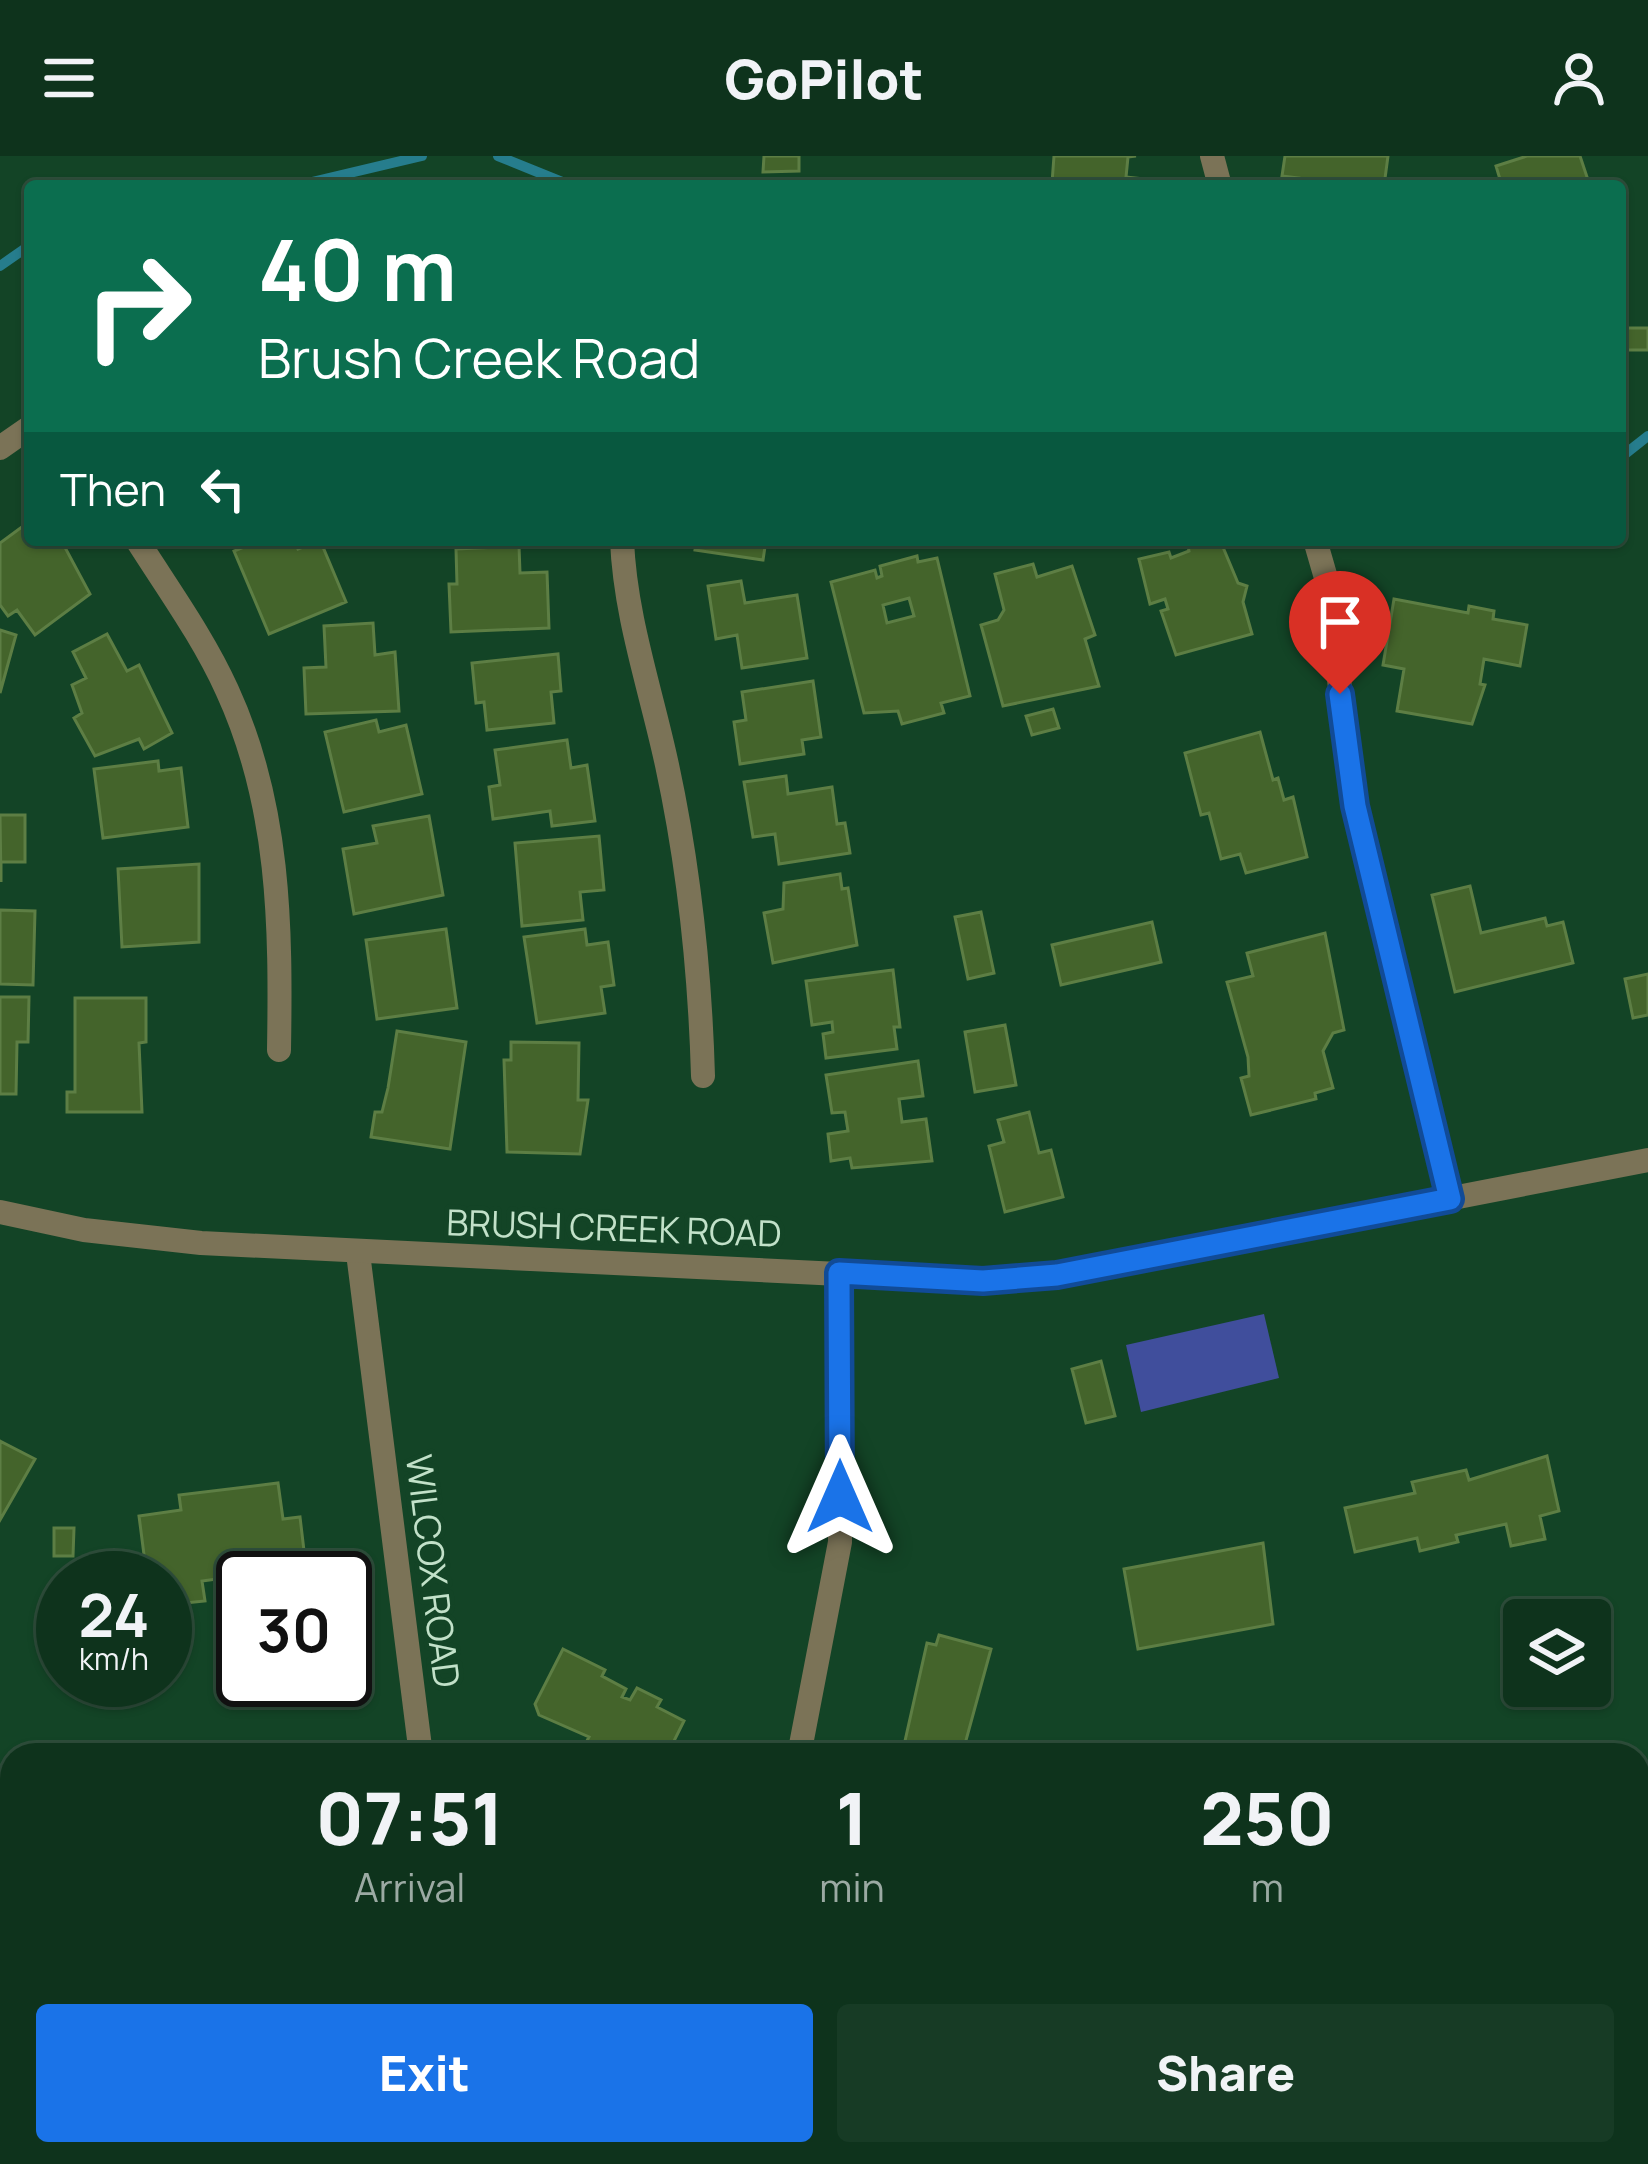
<!DOCTYPE html>
<html lang="en">
<head>
<meta charset="utf-8">
<style>
  :root { --surface:#0e331c; --page:#173b25; --text:#f1f3f6; --muted:#9baaa3; --line:#2e4e3b; --accent:#1a73e8 }
  body { margin:0; font-family:Manrope,sans-serif; background:var(--page); color:var(--text); height:100vh; display:flex; flex-direction:column; font-size:45px; white-space:nowrap }
  * { box-sizing:border-box; margin:0 }
  p { font-size:39px; color:var(--muted) }
  .icon { flex:none; width:66px; height:66px; fill:none; stroke:currentColor; stroke-width:2; stroke-linecap:round; stroke-linejoin:round }
  .map { position:relative; flex:1; overflow:hidden }
  .side { position:absolute; left:0px; top:1587px; width:1650px; height:423px; display:flex; flex-direction:column; background:var(--surface); border-radius:36px 36px 0 0; box-shadow:0 3px 9px #0004,0 0 0 3px var(--line) }
  .side>* { flex:none }
  .hud { position:absolute; left:24px; top:24px; width:1602px; height:366px; border-radius:12px; box-shadow:0 3px 9px #0004,0 0 0 3px var(--line); background:#0b6e4f; color:#fff; overflow:hidden }
  .buttons { position:absolute; left:1503px; top:1443px; display:grid; gap:24px }
  .buttons a { display:grid; place-items:center; width:108px; height:108px; border-radius:12px; background:var(--surface); box-shadow:0 3px 9px #0004,0 0 0 3px var(--line); font-size:60px }
  .speed { position:absolute; left:36px; top:1395px; display:flex; gap:24px; font-size:60px; font-weight:700; text-align:center }
  .speed>* { display:grid; place-content:center; width:156px; height:156px; border-radius:50%; background:var(--surface); box-shadow:0 3px 9px #0004,0 0 0 3px var(--line); line-height:1 }
  .speed small { font-size:30px; font-weight:400 }
  .speed .limit { border:6px solid #111; border-radius:18px; background:#fff; color:#111 }
  .pin { position:absolute; display:grid; place-items:center; width:102px; height:102px; color:#fff; margin:-123px -51px; border-radius:50% 50% 50% 0; rotate:-45deg; box-shadow:0 0 12px #0007 }
  .pin .icon { rotate:45deg }
  .me { position:absolute; width:132px; margin:-66px; rotate:0deg; stroke-linejoin:round; filter:drop-shadow(0 0 9px #0008) }
  .turn { display:flex; align-items:center; gap:42px; height:252px; padding:0 36px; font-size:54px }
  .turn .icon { width:156px; height:156px; stroke-width:2.5 }
  .turn b { display:block; font-size:84px; line-height:102px }
  .then { display:flex; align-items:center; height:114px; padding:0 36px; background:#0003; gap:24px; font-size:45px }
  .eta { display:flex; justify-content:space-evenly; align-items:center; height:204px; text-align:center }
  .eta b { font-size:72px; font-weight:800; line-height:84px }
  .cta { display:flex; gap:24px; margin-top:auto; padding:24px 36px }
  .cta a { flex:1; height:138px; border-radius:12px; background:var(--accent); color:#fff; font-size:48px; font-weight:800; line-height:138px; text-align:center }
  .cta a+a { background:var(--page); color:var(--text) }
  header { display:flex; justify-content:space-between; align-items:center; height:156px; padding:0 36px; background:var(--surface); font-size:54px; font-weight:800 }
  .map>svg:first-child { display:block }
  .green { fill:#404e9c }
  .lines { fill:none; stroke-linecap:round; stroke-linejoin:round }
  .stream { stroke:#267d8d; stroke-width:10 }
  .building { fill:#44642b; stroke:#5d7e44; stroke-width:3; fill-rule:evenodd }
  .minor { stroke:#7b7357; stroke-width:24 }
  .tertiary { stroke:#7b7357; stroke-width:24 }
  .route-casing { stroke:#114b97; stroke-width:30 }
  .route { stroke:#1a73e8; stroke-width:21 }
  .labels { text-anchor:middle; stroke-width:10; stroke-linejoin:round; paint-order:stroke }
  .street-label { font-size:36px; fill:#c2e1c9; stroke:#134426 }
</style>
</head>
<body>
<header><svg class="icon" aria-label="menu" viewBox="0 0 24 24"><path d="M4 6h16M4 12h16M4 18h16"/></svg>GoPilot<svg class="icon" aria-label="person" viewBox="0 0 24 24"><circle cx="12" cy="8" r="4"/><path d="M4 21q1-7 8-7t8 7"/></svg></header>
<div class="map">
<svg width="1648" height="2008" viewBox="0 0 1648 2008">
  <rect width="100%" height="100%" fill="#134426"/>
  <path class="green" d="M1264,1158L1279,1222L1141,1256L1126,1189Z"/>
  <g class="lines">
    <path class="stream" d="M498,0L572,30
      M295,30L422,0
      M0,110L30,89
      M1620,302L1648,280"/>
  </g>
  <path class="building" d="M764,0H799V15L763,16Z
    M1054,0H1136L1128,1L1126,21L1145,23L1144,30L1052,27Z
    M1285,0H1388L1384,30H1298L1299,22L1282,20Z
    M1527,0H1580L1590,30H1502L1496,10Z
    M1625,172H1648V194H1625Z
    M30,365V384H61L90,438L35,479L17,454L8,460L0,449V387Z
    M261,384H294L298,393L320,384L346,446L269,478L234,395Z
    M697,384H766L763,404L695,394Z
    M1220,384L1238,427L1247,430L1243,446L1252,478L1176,499L1161,455L1168,453L1165,443L1150,448L1139,403L1169,396L1171,402L1189,395L1188,390Z
    M519,390L520,417L547,416L549,472L451,476L449,428H457L456,393Z
    M917,400L918,406L937,402L970,540L941,547L944,557L902,568L898,555L864,557L831,426L875,414L877,422L882,420L880,410ZM909,442L914,460L887,467L883,449Z
    M1033,408L1037,421L1072,410L1095,479L1085,483L1099,530L1003,550L981,469L998,464L1004,454L995,418Z
    M741,425L745,447L797,439L807,502L742,512L737,479L716,483L708,430Z
    M1394,443L1468,457L1469,450L1494,455L1493,463L1527,469L1520,510L1484,503L1480,528L1485,529L1472,568L1397,555L1404,513L1383,509Z
    M373,467L375,499L395,496L399,555L306,558L304,512L326,511L324,470Z
    M0,474L16,479L0,537Z
    M107,478L127,515L139,509L172,577L144,593L139,583L95,600L74,562L82,557L72,529L86,522L73,496Z
    M558,498L561,535L551,536L554,567L487,574L484,546L476,547L472,507Z
    M813,525L821,581L802,584L804,598L740,608L734,566L746,564L742,536Z
    M1053,553L1059,572L1032,579L1026,560Z
    M376,564L379,576L406,569L422,638L344,656L325,576Z
    M1260,576L1273,624L1278,622L1284,644L1293,641L1307,701L1246,717L1240,698L1221,703L1209,657L1201,659L1185,597Z
    M567,584L571,612L587,609L595,665L552,670L550,655L493,663L489,631L500,629L495,594Z
    M158,605L159,615L181,612L188,671L103,682L94,613Z
    M786,620L788,638L832,631L837,668L845,667L850,697L779,708L775,678L753,681L744,626Z
    M0,659H25V706H1V726Z
    M429,660L443,739L354,758L343,693L377,687L373,670Z
    M599,680L604,734L580,736L583,764L522,770L515,687Z
    M199,708V786L122,791L118,713Z
    M840,718L842,733L848,732L857,789L773,807L764,757L783,753L784,727Z
    M1470,730L1481,777L1545,762L1547,770L1563,766L1573,807L1455,836L1432,739Z
    M0,754L35,755L33,829L0,828Z
    M981,756L994,817L968,823L955,761Z
    M1152,766L1161,806L1061,829L1052,789Z
    M446,773L457,852L377,863L366,784Z
    M585,773L587,789L608,786L614,829L601,831L605,857L537,867L524,781Z
    M1325,777L1344,874L1333,877L1323,895L1333,932L1315,937L1316,943L1251,959L1241,922L1249,920L1248,901L1227,826L1253,820L1247,797Z
    M893,814L900,871H894L897,893L826,902L823,878L833,876L832,866L812,869L806,825Z
    M1648,818V859L1633,862L1625,823Z
    M0,841H29L28,886H17L16,938H0Z
    M75,842H146V886L139,887L142,956H67V936H75Z
    M1005,869L1016,929L975,936L965,876Z
    M397,875L466,886L450,993L371,981L375,956H382L388,932Z
    M511,886L579,887L578,944H588L580,998L507,996L504,904H511Z
    M918,905L923,940L899,943L902,966L926,963L932,1005L852,1012L850,1002L831,1005L828,978L848,975L845,956L832,957L826,919Z
    M1029,956L1039,997L1051,994L1063,1041L1005,1056L989,990L1004,986L998,964Z
    M1101,1205L1115,1260L1086,1267L1072,1213Z
    M0,1285L35,1303L0,1364Z
    M1547,1300L1559,1355L1540,1360L1545,1383L1511,1390L1506,1368L1456,1379L1458,1386L1420,1395L1417,1382L1355,1396L1345,1352L1415,1337L1412,1326L1466,1314L1469,1324Z
    M278,1327L283,1363L300,1361L307,1420L263,1422L262,1417L202,1425L205,1445L165,1449V1422H147L139,1360L181,1354L179,1339Z
    M54,1372H74L73,1400H54Z
    M1263,1387L1273,1468L1138,1493L1124,1413Z
    M939,1479L991,1493L962,1599L905,1585L927,1487L936,1489Z
    M563,1493L605,1514L602,1520L626,1533L622,1541L630,1544L637,1532L661,1544L657,1551L684,1565L667,1599H597L583,1592L589,1581L539,1559L535,1548Z
    M1645,1717L1648,1817L1645,1829L1638,1827V1741Z
    M907,1998H1037L1028,2008H916Z
    M1330,1998H1413V2006L1406,2008H1295H1330Z"/>
  <g class="lines">
    <path class="minor" d="M1212,0L1220,30
      M0,292L30,271
      M137,384C168,433 203,481 227,534C280,649 281,770 279,894
      M622,384C625,461 651,534 667,609C689,711 700,816 703,920
      M1315,384L1326,422L1355,649L1450,1043
      M358,1097L421,1599
      M799,1599L840,1386L839,1117
      M775,1998L777,2008
      M282,2008L287,1998"/>
    <path class="tertiary" d="M0,1056L84,1074L201,1087L984,1125L1057,1119L1648,1004"/>
  </g>
  <g class="lines">
    <g class="route-casing">
      <path id="route" d="M840,1341L839,1117L983,1125L1057,1119L1450,1043L1355,650L1340,538"/>
    </g>
    <use href="#route" class="route"/>
  </g>
  <g class="labels">
    <g class="street-label">
      <text transform="translate(614 1072) rotate(2)" y="13">BRUSH CREEK ROAD</text>
      <text transform="translate(433 1415) rotate(83)" y="13">WILCOX ROAD</text>
    </g>
  </g>
</svg>
<div class="buttons">
<a><svg class="icon" aria-label="layers" viewBox="0 0 24 24"><path d="M12 4l9 5-9 5-9-5zM3 14l9 5 9-5"/></svg></a>
</div>
<div class="speed"><div>24<small>km/h</small></div><div class="limit">30</div></div>
<div class="pin" style="left:1340px;top:538px;background:#d93025"><svg class="icon" aria-label="arrive" viewBox="0 0 24 24"><path d="M6 21V4h12l-3 4 3 4H6"/></svg></div>
<svg class="me" style="left:840px;top:1341px" viewBox="-20 -20 40 40"><path d="M0-17L14 15 0 8-14 15z" fill="#1a73e8" stroke="#fff" stroke-width="4"/></svg>
<div class="hud">
<div class="turn"><svg class="icon" aria-label="right" viewBox="0 0 24 24"><path d="M7 20v-9h11M14 6l5 5-5 5"/></svg><div><b>40 m</b>Brush Creek Road</div></div>
<div class="then">Then<svg class="icon" aria-label="left" viewBox="0 0 24 24"><path d="M17 20v-9H6M10 6l-5 5 5 5"/></svg></div>
</div>
<section class="side">
<div class="eta">
<div><b>07:51</b><p>Arrival</p></div>
<div><b>1</b><p>min</p></div>
<div><b>250</b><p>m</p></div>
</div>
<div class="cta"><a>Exit</a><a>Share</a></div>
</section>
</div>
</body>
</html>
